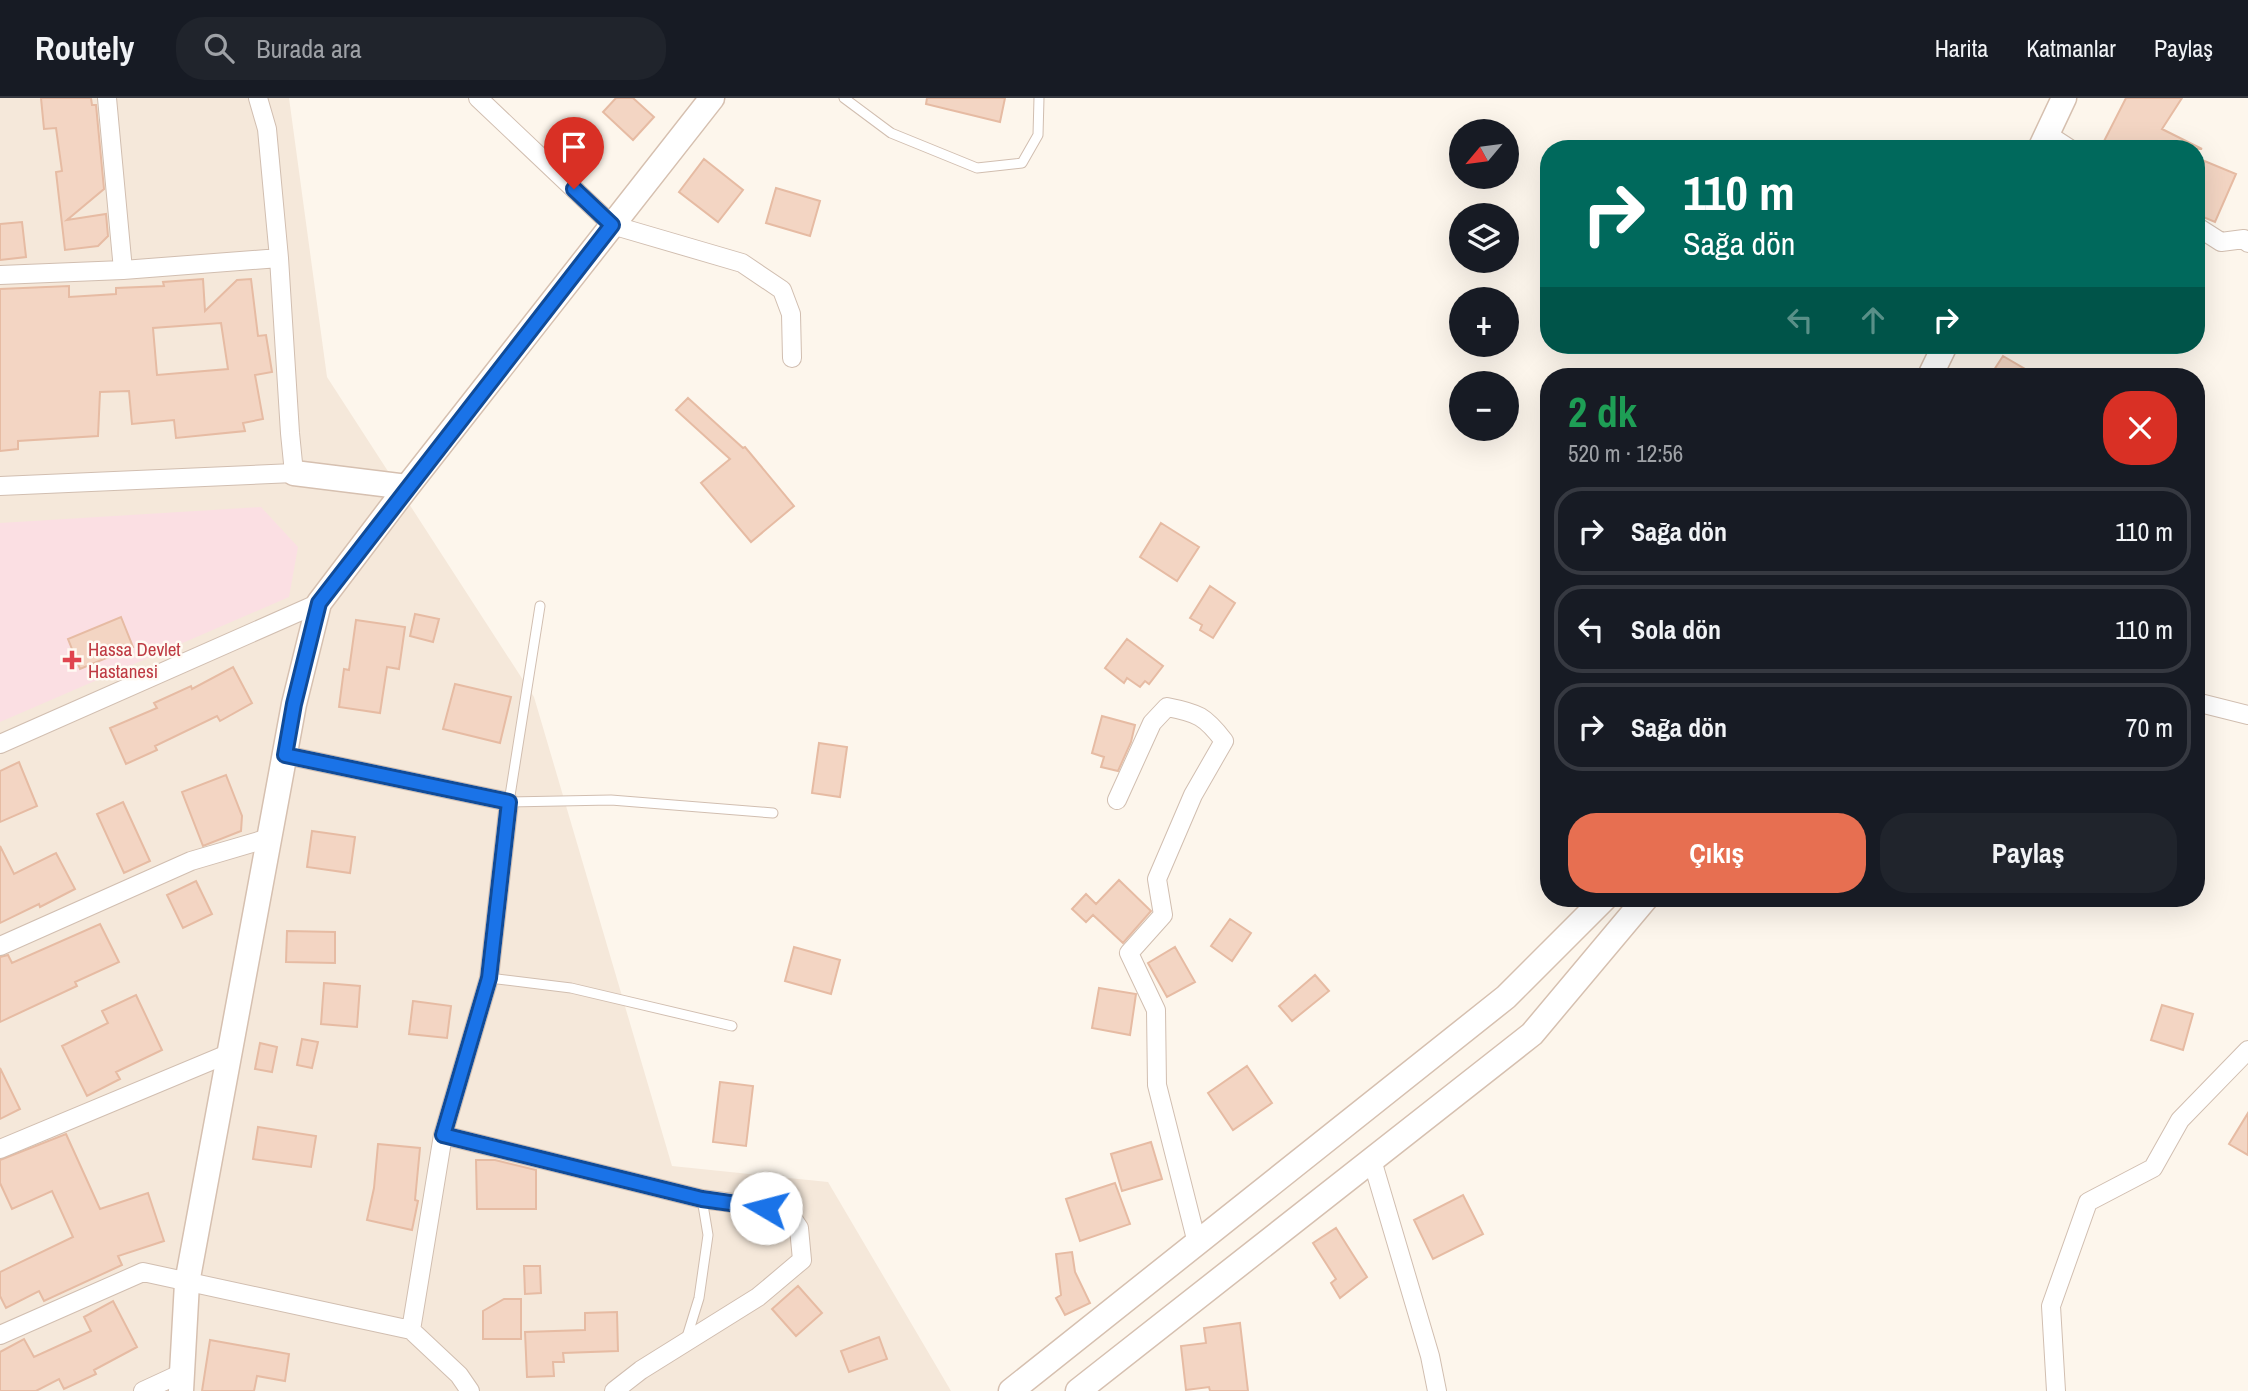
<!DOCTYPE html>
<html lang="tr">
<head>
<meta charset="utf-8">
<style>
  :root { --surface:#171b24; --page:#20242c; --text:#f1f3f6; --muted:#9ea1a6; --line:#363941; --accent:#e76f51 }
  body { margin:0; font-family:"Archivo Narrow",sans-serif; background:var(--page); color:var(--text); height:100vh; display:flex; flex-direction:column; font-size:26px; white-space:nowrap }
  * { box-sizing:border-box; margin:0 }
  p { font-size:23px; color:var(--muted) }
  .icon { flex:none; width:38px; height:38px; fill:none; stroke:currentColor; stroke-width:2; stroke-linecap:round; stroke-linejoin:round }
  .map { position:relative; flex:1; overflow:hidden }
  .drawer { position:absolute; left:1540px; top:270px; width:665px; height:539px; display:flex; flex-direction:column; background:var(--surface); border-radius:28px; box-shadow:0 7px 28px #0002 }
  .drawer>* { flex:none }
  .guide { position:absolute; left:1540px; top:42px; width:665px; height:214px; border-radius:28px; box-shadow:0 7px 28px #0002; background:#00695c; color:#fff; overflow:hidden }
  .needle { width:46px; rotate:241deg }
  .fabs { position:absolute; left:1449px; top:21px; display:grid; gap:14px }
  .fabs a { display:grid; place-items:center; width:70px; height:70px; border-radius:50%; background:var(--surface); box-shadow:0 7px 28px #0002; font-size:35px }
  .pin { position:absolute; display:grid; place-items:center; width:60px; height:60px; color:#fff; margin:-72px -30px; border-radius:50% 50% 50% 0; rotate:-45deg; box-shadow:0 0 7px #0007 }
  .pin .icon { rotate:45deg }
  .me { position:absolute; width:77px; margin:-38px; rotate:278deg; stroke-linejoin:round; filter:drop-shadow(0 0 5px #0008) }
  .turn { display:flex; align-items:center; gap:24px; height:147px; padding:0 28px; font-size:32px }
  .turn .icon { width:91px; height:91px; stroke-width:2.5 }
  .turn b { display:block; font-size:49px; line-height:60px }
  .lanes { display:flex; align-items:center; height:66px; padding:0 28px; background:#0003; justify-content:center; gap:35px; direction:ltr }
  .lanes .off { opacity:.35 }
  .round { display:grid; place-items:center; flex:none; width:74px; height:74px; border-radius:28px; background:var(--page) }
  .headline { display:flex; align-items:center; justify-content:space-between; height:119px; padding:0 28px }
  h1 { font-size:42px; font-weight:700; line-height:52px; color:#1e9e55 }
  .action { display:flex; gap:14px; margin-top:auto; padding:14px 28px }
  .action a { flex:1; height:80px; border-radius:28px; background:var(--accent); color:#fff; font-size:28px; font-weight:700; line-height:80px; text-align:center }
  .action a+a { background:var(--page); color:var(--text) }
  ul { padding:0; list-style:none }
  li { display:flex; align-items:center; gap:21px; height:88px; margin:0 14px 10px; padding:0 14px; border:4px solid var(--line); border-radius:28px }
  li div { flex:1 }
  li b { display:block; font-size:26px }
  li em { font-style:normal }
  header { display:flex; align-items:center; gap:42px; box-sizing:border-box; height:98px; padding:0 35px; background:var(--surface); border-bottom:2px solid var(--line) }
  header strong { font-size:33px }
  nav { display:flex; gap:38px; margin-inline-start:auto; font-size:24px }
  .search { width:490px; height:63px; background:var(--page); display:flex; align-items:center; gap:18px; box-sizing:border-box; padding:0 24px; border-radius:28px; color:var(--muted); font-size:26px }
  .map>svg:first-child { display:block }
  .residential { fill:#f5e8da }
  .medical { fill:#fbdfe3 }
  .building { fill:#f3d5c3; stroke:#e6bba3; stroke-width:2; fill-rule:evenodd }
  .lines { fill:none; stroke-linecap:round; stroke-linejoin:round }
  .lane-casing { stroke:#d1beb0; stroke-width:11 }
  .street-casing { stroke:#d1beb0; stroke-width:20 }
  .secondary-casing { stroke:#d6c0b0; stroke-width:27 }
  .lane { stroke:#fff; stroke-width:9 }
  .street { stroke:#fff; stroke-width:18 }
  .secondary { stroke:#fff; stroke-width:24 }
  .route-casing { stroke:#114b97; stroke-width:18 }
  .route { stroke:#1a73e8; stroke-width:12 }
  .health-dot { fill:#e0444e; stroke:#fffaf3; stroke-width:2.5 }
  .labels { text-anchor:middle; stroke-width:5; stroke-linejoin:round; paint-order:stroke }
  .health-label { font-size:19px; fill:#be3a42; stroke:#fffaf3; text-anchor:start }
</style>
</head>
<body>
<header>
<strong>Routely</strong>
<div class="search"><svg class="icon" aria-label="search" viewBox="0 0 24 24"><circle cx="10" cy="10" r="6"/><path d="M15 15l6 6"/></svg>Burada ara</div>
<nav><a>Harita</a><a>Katmanlar</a><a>Paylaş</a></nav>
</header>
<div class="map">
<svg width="2248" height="1293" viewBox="0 0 2248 1293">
  <rect width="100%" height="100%" fill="#fdf6ec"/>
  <path class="residential" d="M0,0H289L327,279L534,599L672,1068L828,1084L951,1293H0Z"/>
  <path class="medical" d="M261,409L298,449L289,499L0,624V425Z"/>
  <path class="building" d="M41,0H91L92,7H96L104,91L67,122L106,116L108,138L98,148L65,152L56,74L62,73L56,30L44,31Z
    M616,0H633L654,19L633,42L603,14Z
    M927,0H1005L1000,24L926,6Z
    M2126,0H2182L2162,31L2202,51H2100Z
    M704,61L743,92L718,124L679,94Z
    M2202,62L2236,76L2215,124L2196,116V76Z
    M776,90L820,103L810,138L766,125Z
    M22,124L26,159L0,162V126Z
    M203,181L205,213L237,182L251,181L258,238L266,237L272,274L255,277L263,321L243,325L245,333L176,340L174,322L132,326L129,293L100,294L98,338L18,343V351L0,353V191L69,188V199L116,196V190L164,188L163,184ZM221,225L228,271L157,277L153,230Z
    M2003,258L2037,278H1990Z
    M688,300L743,350L745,349L794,408L751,444L701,385L730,361L676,312Z
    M1161,425L1199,449L1177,483L1140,459Z
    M1210,488L1235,505L1213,540L1200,532L1202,527L1190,520Z
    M415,516L439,521L433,544L410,538Z
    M121,519L133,549L80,571L68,541Z
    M356,522L405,529L399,571L387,569L380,615L339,609L344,571L349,572Z
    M1127,541L1163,568L1149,586L1145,583L1140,589L1127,580L1124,585L1105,570Z
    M233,569L252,605L220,623L217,618L155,648L157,652L126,666L110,630L157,610L154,605L191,588L192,591Z
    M455,586L511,599L500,645L443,631Z
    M1102,618L1135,627L1131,644L1118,673L1101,669L1104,659L1092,655Z
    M819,645L847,649L840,699L812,695Z
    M19,664L37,708L0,724V673Z
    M226,677L242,718L241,733L203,748L182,694Z
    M123,704L150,763L124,775L97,716Z
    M312,733L355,739L350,775L307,769Z
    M0,748L14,776L56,755L75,791L40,809L39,806L0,825Z
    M1119,782L1151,813L1123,845L1093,817L1086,824L1072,811L1086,796L1096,806Z
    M196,783L212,816L183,830L167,797Z
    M1230,821L1251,835L1232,863L1211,848Z
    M100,826L119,864L75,884L77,888L0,924V859L8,857L12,865Z
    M287,833L335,834V865L286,864Z
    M794,849L840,862L831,896L785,883Z
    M1175,849L1195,884L1167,899L1148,865Z
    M1315,877L1329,893L1292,923L1279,908Z
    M324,885L360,888L357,929L321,926Z
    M1099,890L1136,896L1130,937L1092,930Z
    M136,897L162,952L116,974L120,981L87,998L62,948L108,925L102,913Z
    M413,903L451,908L447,940L409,936Z
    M2162,907L2193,916L2183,952L2151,942Z
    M302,941L318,944L312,970L297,967Z
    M260,945L277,949L272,974L255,971Z
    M1247,968L1272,1005L1233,1032L1208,995Z
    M0,970L20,1011L0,1021Z
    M720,984L753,988L746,1048L713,1044Z
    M2248,1015V1057L2229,1046Z
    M258,1029L316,1038L311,1069L253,1061Z
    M66,1036L100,1111L148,1095L164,1143L118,1158L122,1167L44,1203L39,1193L6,1210L0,1198V1174L73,1139L52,1093L12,1111L0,1085V1062Z
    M1151,1044L1162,1081L1122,1093L1111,1056Z
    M378,1046L420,1050L415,1102L418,1103L412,1132L367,1122L374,1090Z
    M476,1062H495L536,1072V1111H477Z
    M1115,1085L1130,1126L1080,1143L1066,1101Z
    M1463,1097L1483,1136L1433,1161L1414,1122Z
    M1336,1130L1367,1179L1340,1200L1331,1185L1336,1181L1313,1145Z
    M1072,1154L1075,1174L1090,1205L1065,1217L1056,1200L1061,1197L1056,1156Z
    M524,1168H540L541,1195L525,1196Z
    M798,1188L822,1215L796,1238L772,1211Z
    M504,1201H521V1241H483V1213Z
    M113,1203L137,1249L94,1272L96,1276L64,1291L59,1281L36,1293H0V1254L24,1241L34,1259L91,1233L84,1219Z
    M617,1214L618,1253L563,1255L564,1264H553L554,1278L527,1279L525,1234L585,1232V1215Z
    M1240,1225L1248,1293H1210L1209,1289L1186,1292L1181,1248L1206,1245L1204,1230Z
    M879,1239L887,1261L849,1274L841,1253Z
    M210,1242L289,1256L285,1283L257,1278L254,1293H202Z"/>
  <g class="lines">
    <g class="lane-casing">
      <path id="lane" d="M844,0L891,35L977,70L1022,65L1038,37L1039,0
        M540,508L509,704L611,702L773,715
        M489,880L571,890L732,928
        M686,1242L699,1200L708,1137L702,1101"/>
    </g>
    <g class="street-casing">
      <path id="street" d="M107,0L123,172
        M258,0L267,31L279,160
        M478,0L612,127L742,165L782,192L791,216L792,260
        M2047,36L2070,51
        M2196,128L2221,144L2244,141L2248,145
        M0,177L123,172L279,160L290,335L294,375L0,388
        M2196,604L2248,617
        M0,646L319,505
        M285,657L509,704L489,880L443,1037L411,1232
        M1117,702L1152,625L1167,609C1198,615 1205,618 1224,643L1193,697L1157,781L1163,817L1129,855L1156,912L1157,987L1197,1145
        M0,848L191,763L269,740
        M443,1037L702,1101L787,1112L799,1130L802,1162L758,1199L641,1272L614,1293
        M0,1051L230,955
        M1372,1062L1430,1258L1437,1293
        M0,1237L143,1174L411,1232L459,1277L470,1293
        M143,1293L182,1275
        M2056,1293L2051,1208L2088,1104L2153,1070L2180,1022L2248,952"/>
    </g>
    <g class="secondary-casing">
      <path id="secondary" d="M2040,51L2064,0
        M1930,278L1945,247
        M294,375L407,389
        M181,1293L187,1185L294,606L319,505L407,389L712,0
        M1011,1293L1506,899L1605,800
        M1078,1293L1532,936L1646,800"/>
    </g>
    <use href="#lane" class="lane"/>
    <use href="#street" class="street"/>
    <use href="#secondary" class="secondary"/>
  </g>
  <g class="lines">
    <g class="route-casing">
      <path id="route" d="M574,91L612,127L319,505L294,606L285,657L509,704L489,880L443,1037L702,1101L766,1110"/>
    </g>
    <use href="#route" class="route"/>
  </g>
  <path class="health-dot" d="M68.5 551.5h7v7h7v7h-7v7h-7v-7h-7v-7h7z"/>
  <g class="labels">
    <g class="health-label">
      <text x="88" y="558">Hassa Devlet<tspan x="88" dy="22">Hastanesi</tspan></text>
    </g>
  </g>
</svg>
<div class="fabs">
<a><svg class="needle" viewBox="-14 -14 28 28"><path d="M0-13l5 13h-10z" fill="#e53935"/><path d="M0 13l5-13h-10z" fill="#9ea1a6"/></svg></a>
<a><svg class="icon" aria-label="layers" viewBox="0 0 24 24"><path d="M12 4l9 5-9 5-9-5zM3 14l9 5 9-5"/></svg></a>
<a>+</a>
<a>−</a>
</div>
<div class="pin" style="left:574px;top:91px;background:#d93025"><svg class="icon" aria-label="arrive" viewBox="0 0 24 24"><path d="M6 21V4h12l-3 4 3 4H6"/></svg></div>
<svg class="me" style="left:766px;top:1110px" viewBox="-20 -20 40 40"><circle r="19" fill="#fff"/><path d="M0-13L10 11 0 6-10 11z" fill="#1a73e8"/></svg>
<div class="guide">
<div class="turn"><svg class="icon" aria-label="right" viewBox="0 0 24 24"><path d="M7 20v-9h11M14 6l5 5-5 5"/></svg><div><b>110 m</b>Sağa dön</div></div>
<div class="lanes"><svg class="icon off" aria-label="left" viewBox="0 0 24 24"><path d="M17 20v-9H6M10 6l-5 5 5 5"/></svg><svg class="icon off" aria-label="ahead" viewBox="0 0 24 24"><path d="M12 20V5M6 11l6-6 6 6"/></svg><svg class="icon" aria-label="right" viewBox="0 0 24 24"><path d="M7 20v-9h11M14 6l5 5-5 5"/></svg></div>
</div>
<section class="drawer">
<div class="headline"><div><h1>2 dk</h1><p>520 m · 12:56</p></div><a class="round" style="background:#d93025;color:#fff"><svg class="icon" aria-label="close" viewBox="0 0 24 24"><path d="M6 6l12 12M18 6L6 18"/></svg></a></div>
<ul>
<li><svg class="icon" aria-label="right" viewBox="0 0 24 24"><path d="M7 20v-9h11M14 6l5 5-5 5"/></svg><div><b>Sağa dön</b></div><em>110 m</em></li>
<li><svg class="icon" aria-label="left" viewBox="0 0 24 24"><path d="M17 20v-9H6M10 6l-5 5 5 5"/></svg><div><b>Sola dön</b></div><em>110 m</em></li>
<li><svg class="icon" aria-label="right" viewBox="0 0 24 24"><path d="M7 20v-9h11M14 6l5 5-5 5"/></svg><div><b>Sağa dön</b></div><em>70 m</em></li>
</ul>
<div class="action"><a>Çıkış</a><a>Paylaş</a></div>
</section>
</div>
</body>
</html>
